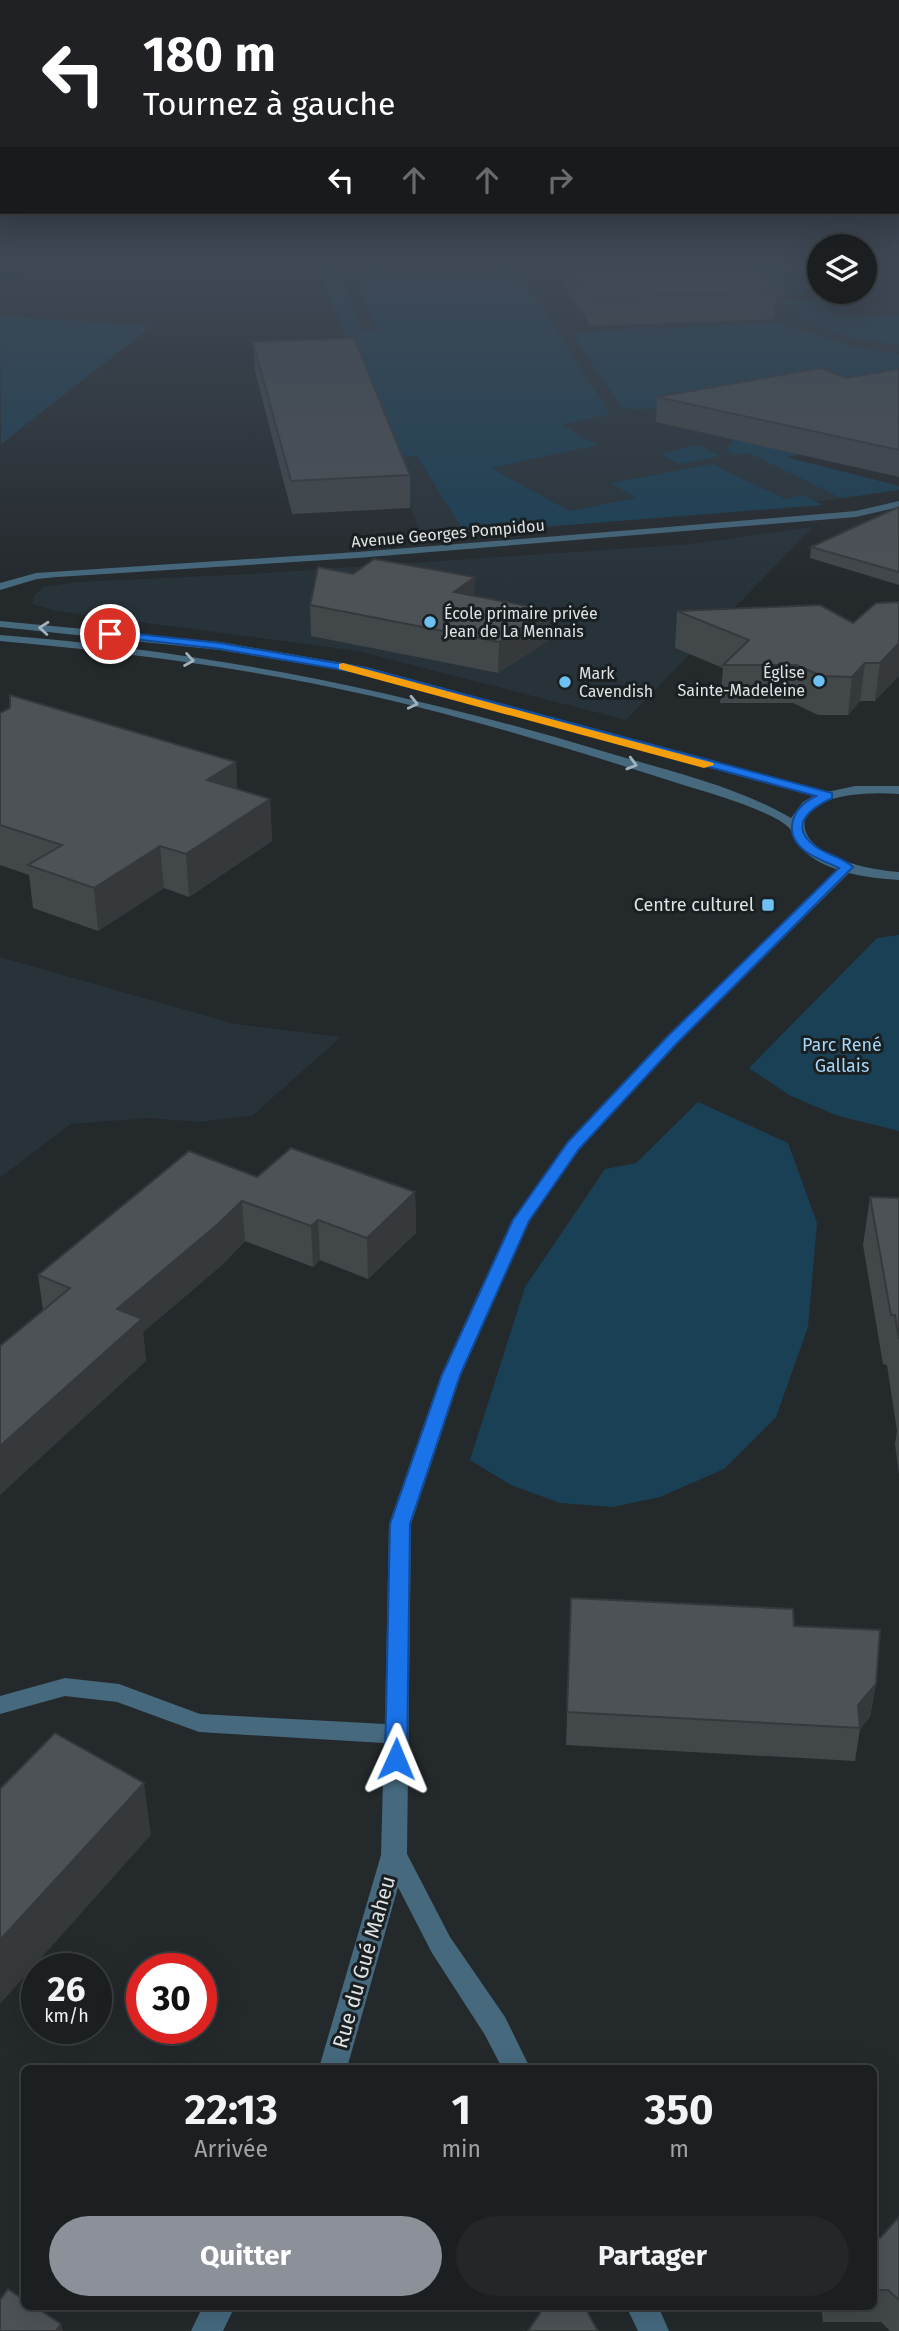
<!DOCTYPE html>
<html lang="fr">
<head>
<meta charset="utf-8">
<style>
  :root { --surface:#1b1f21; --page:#24272a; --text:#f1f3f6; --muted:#a0a2a5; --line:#393d3f; --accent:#8c9099 }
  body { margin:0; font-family:"Fira Sans",sans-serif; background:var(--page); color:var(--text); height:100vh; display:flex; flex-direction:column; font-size:26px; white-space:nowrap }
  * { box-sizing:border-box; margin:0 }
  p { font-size:23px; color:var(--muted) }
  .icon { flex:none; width:38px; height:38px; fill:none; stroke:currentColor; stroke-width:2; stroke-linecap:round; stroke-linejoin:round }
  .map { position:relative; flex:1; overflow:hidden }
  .panel { position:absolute; left:21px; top:2065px; width:856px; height:245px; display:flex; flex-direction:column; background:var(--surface); border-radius:10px; box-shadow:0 7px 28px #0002,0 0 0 2px var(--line) }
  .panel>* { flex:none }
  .guide { position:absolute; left:0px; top:0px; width:900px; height:214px; box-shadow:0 7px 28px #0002,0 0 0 2px var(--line); background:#202124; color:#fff; overflow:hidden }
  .buttons { position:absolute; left:807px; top:234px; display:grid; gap:14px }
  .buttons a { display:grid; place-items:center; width:70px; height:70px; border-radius:50%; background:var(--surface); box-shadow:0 7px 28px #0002,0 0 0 2px var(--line); font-size:35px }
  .speed { position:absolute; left:21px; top:1953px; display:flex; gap:14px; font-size:35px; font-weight:700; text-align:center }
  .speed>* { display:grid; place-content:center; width:91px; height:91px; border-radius:50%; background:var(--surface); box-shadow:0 7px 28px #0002,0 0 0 2px var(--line); line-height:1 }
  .speed small { font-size:18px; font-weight:400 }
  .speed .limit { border:10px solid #d22; background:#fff; color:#111 }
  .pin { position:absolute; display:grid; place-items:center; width:60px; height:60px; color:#fff; margin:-30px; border:4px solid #fff; border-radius:50%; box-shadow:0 2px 7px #0007 }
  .me { position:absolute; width:77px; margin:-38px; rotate:1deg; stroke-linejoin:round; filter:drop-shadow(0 0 5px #0008) }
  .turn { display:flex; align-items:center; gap:24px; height:147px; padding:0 28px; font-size:32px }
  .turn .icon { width:91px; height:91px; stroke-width:2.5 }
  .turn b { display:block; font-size:49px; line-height:60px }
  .lanes { display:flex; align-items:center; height:66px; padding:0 28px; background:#0003; justify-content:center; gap:35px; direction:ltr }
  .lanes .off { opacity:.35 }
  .eta { display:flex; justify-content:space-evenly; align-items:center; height:119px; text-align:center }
  .eta b { font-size:42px; font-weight:700; line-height:49px }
  .action { display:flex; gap:14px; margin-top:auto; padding:14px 28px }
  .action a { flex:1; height:80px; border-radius:42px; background:var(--accent); color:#fff; font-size:28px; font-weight:700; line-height:80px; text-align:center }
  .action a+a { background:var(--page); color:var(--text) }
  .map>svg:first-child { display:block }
  .built { fill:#273239 }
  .green { fill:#1a4055 }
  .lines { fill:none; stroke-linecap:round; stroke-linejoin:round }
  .river { fill:#001524; fill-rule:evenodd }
  .minor { fill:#46697e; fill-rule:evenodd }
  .tertiary { fill:#46697e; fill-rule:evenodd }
  .wall { fill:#42474a }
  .shaded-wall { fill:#36393c }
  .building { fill:#4d5256; stroke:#36393c; stroke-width:2 }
  .oneway { stroke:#a2b2bc }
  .route { fill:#1a73e8; stroke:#114b97; stroke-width:2 }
  .slow { fill:#f59e0b }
  .poi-dot { fill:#6ec2f3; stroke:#1a1f22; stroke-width:2.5 }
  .labels { text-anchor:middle; stroke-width:6; stroke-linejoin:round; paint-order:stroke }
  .far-street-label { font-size:16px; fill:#e0e3e5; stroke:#1a1f22 }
  .far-poi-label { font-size:16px; fill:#e0e3e5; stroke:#1a1f22; text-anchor:start }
  .poi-label { font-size:18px; fill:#e0e3e5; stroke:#1a1f22; text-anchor:end }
  .park-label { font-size:18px; fill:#a3d6f7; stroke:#1a1f22 }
  .near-street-label { font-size:21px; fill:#e0e3e5; stroke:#1a1f22 }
</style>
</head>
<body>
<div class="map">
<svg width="899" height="2331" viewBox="0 0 899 2331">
  <rect width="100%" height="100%" fill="#24292c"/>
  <path class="built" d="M327,263H819V292H864L865,263H899V433L786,458L899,486V490L831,500L421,534L320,274Z
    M813,527L626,720L357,651L56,611L32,604L34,596L43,587L77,582L250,574L691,544Z
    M0,957L235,1024L341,1037L252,1116L197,1122L151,1118L71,1124L0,1178Z"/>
  <path class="green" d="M327,263H337L362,332L378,331L354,275L360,274L358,267H375L383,271L459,269L461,271L516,267L610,414L561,425L598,445L491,468L569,511L636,498L611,483L712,464L785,499L803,495L823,505L465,533L417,456L399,457L320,274Z
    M742,263H819V267L790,269L815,293L774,294Z
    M820,299L838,317L899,315V345C854,338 813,335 781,300Z
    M0,316L152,326L1,444Z
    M778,323L858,348L899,354V371L824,379L639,410L621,407L574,336L581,332Z
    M888,434L786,457L899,486V490L841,498L749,453L733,455L726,450L734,439Z
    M698,445L721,456L680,464L660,454Z
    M899,935V1131L838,1116L789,1095L749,1068L877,938Z
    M698,1102L788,1143L817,1223L808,1327L776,1417L724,1469L660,1497L613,1507L560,1503L511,1485L470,1460L525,1287L605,1169L636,1163Z"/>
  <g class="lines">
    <path class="river" d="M0,263H33L23,279L0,285Z"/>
    <path class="minor" d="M847,863L852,864V870L678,1043L579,1150L530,1220L461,1375L411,1524L407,1854L450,1937L505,2017L530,2068H502L485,2035L432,1953L398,1887L347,2068H319L381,1855L384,1743L199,1732L117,1702L65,1696L0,1714V1696L65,1678L119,1684L200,1714L385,1724L389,1524L441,1375L512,1220L567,1142L666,1037L842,864Z
      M203,2306H235L223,2331H191Z
      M626,2306H658L669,2331H638Z"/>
    <path class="tertiary" d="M899,501V507L856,517L357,558L57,577L37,579L0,590V583L36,573L357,552L656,528L856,511Z
      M0,621L220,642L366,667L827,792L855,786H899V794C769,785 777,862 899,872V880C868,878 828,873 804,851C796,845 795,837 790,829C777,813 714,794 693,788C587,754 481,721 372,696C249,668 125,652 0,641V635C207,651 403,691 602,751C665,770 734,785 791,818L803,802L813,796L365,674L220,650L0,627Z"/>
  </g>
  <path class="wall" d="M548,263H749L777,291L774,319L591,326Z
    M885,263H899V276Z
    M253,342L410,475V508L292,514L255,371Z
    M899,369V477L656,422L657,397L846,378Z
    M899,507V585L810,558L811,547Z
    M475,577L474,596L548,641L498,673L311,636L310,605Z
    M899,602L875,701H860L848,715H818L793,703H720L723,668L675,648L677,611L853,623Z
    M0,713L236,762L237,789L270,799L272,841L189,897L164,888L98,931L33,908L29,875L0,865Z
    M257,1177L415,1192L416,1233L368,1279L320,1260L313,1267L245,1241L222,1265L143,1332L146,1361L43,1310L38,1275Z
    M870,1197L899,1198V1475L895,1444L897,1431L887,1365L883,1364L863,1245Z
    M571,1598L794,1626L876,1684L870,1717L860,1729L855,1761L566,1745Z
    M899,2217V2331H890L881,2322H823L821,2306H873V2238H880Z"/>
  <path class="shaded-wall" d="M475,577L474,608L454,592Z
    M549,610L548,641L498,673L499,642Z
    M899,643V676L875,701L880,663Z
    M865,663L860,701L848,715L852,677Z
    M236,762L238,802L207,780Z
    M270,799L272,841L189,897L186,854Z
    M160,846L164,888L98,931L94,888Z
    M415,1192L416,1233L368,1279L367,1238Z
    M242,1201L245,1241L222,1265L143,1332L146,1361L0,1495V1446L117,1309Z
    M318,1220L320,1260L313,1267L311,1226Z
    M876,1684L870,1717L860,1729L858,1705Z
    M144,1783L151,1835L0,2004V1940Z
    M61,2324L63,2331H56Z"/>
  <path class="building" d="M568,263H749L777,291L592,298Z
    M354,338L410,475L291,481L253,342Z
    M821,368L846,378L899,369V450L657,397Z
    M899,507V572L811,547Z
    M374,559L475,577L454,592L549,610L499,642L310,605L318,567L353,574Z
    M899,602V643L880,663H865L852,677L822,676L796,665H723L749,640L677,611L820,605L853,623L876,603Z
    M10,695L236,762L207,780L270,799L186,854L160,846L94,888L28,865L62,845L0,825V713L10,708Z
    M291,1148L415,1192L367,1238L318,1220L311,1226L242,1201L218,1224L117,1309L142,1319L0,1446V1346L70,1288L38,1275L189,1151L257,1177Z
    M870,1197L899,1198V1339L895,1315H891Z
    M571,1598L793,1609L794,1626L880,1630L876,1684L858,1705L860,1728L567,1712Z
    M55,1733L144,1783L0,1940V1789Z
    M899,2217V2300L888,2290H873V2238H880Z
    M8,2289L24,2300V2306H34L61,2324L56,2331H0V2300Z
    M545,2306H584L598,2331H528Z"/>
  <defs><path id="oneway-chevron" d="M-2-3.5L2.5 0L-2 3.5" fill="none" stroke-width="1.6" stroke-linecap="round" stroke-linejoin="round" transform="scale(1.75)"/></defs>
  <g class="oneway">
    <use href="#oneway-chevron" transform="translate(44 628) rotate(-175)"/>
    <use href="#oneway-chevron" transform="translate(189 660) rotate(9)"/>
    <use href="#oneway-chevron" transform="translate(413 703) rotate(13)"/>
    <use href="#oneway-chevron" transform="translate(632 764) rotate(16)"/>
  </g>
  <linearGradient id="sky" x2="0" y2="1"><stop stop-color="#141718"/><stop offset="0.45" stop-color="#3f4956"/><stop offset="1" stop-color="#3f4956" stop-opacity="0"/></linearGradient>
  <rect width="899" height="590" fill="url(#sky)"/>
  <path class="route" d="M110,631L220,643L366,668L832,793V798C811,808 787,825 815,846C826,855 843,857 853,867L677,1043L579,1149L529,1221L460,1375L410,1524L407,1759L404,1765L396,1767L388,1765L385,1759L390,1524L442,1375L513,1220L568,1142L667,1037L839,868C829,863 817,859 808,853C781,835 791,808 816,796L366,674L220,649L107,636L105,634Z"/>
  <path class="slow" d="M343,663L713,763L714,765L704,768L339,669V664Z"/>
  <g class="poi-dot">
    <circle cx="430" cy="622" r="7"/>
    <circle cx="819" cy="681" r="7"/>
    <circle cx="565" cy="682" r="7"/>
    <rect x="761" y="898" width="14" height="14" rx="3.5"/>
  </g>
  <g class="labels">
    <g class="far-street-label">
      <text transform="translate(448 533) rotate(-5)" y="6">Avenue Georges Pompidou</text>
    </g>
    <g class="far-poi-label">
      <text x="444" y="619">École primaire privée<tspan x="444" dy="18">Jean de La Mennais</tspan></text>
      <text x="805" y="678" text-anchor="end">Église<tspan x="805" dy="18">Sainte-Madeleine</tspan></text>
      <text x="579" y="679">Mark<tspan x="579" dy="18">Cavendish</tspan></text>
    </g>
    <g class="poi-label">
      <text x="754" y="911">Centre culturel</text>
    </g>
    <g class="park-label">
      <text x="842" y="1051">Parc René<tspan x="842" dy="21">Gallais</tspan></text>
    </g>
    <g class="near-street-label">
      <text transform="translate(364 1962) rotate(-74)" y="7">Rue du Gué Maheu</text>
    </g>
  </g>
</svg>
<div class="buttons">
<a><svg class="icon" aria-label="layers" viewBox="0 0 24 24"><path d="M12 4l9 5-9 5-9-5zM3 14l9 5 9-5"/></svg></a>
</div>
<div class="speed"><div>26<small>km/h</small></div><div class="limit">30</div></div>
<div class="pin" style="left:110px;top:634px;background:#d93025"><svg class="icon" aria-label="arrive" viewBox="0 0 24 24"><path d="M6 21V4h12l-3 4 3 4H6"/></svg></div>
<svg class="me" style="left:396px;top:1759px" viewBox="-20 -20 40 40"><path d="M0-17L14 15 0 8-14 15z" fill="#1a73e8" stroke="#fff" stroke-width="4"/></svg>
<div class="guide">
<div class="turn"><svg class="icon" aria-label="left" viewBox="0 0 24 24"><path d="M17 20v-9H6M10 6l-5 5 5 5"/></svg><div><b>180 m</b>Tournez à gauche</div></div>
<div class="lanes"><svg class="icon" aria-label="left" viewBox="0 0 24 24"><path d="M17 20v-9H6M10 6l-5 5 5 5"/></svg><svg class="icon off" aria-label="ahead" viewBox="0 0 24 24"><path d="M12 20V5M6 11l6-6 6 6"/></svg><svg class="icon off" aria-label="ahead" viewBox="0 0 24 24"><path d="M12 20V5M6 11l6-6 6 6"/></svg><svg class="icon off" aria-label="right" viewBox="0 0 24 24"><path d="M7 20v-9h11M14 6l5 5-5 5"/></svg></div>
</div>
<section class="panel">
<div class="eta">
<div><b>22:13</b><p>Arrivée</p></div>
<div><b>1</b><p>min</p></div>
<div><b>350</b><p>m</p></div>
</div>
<div class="action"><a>Quitter</a><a>Partager</a></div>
</section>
</div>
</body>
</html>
